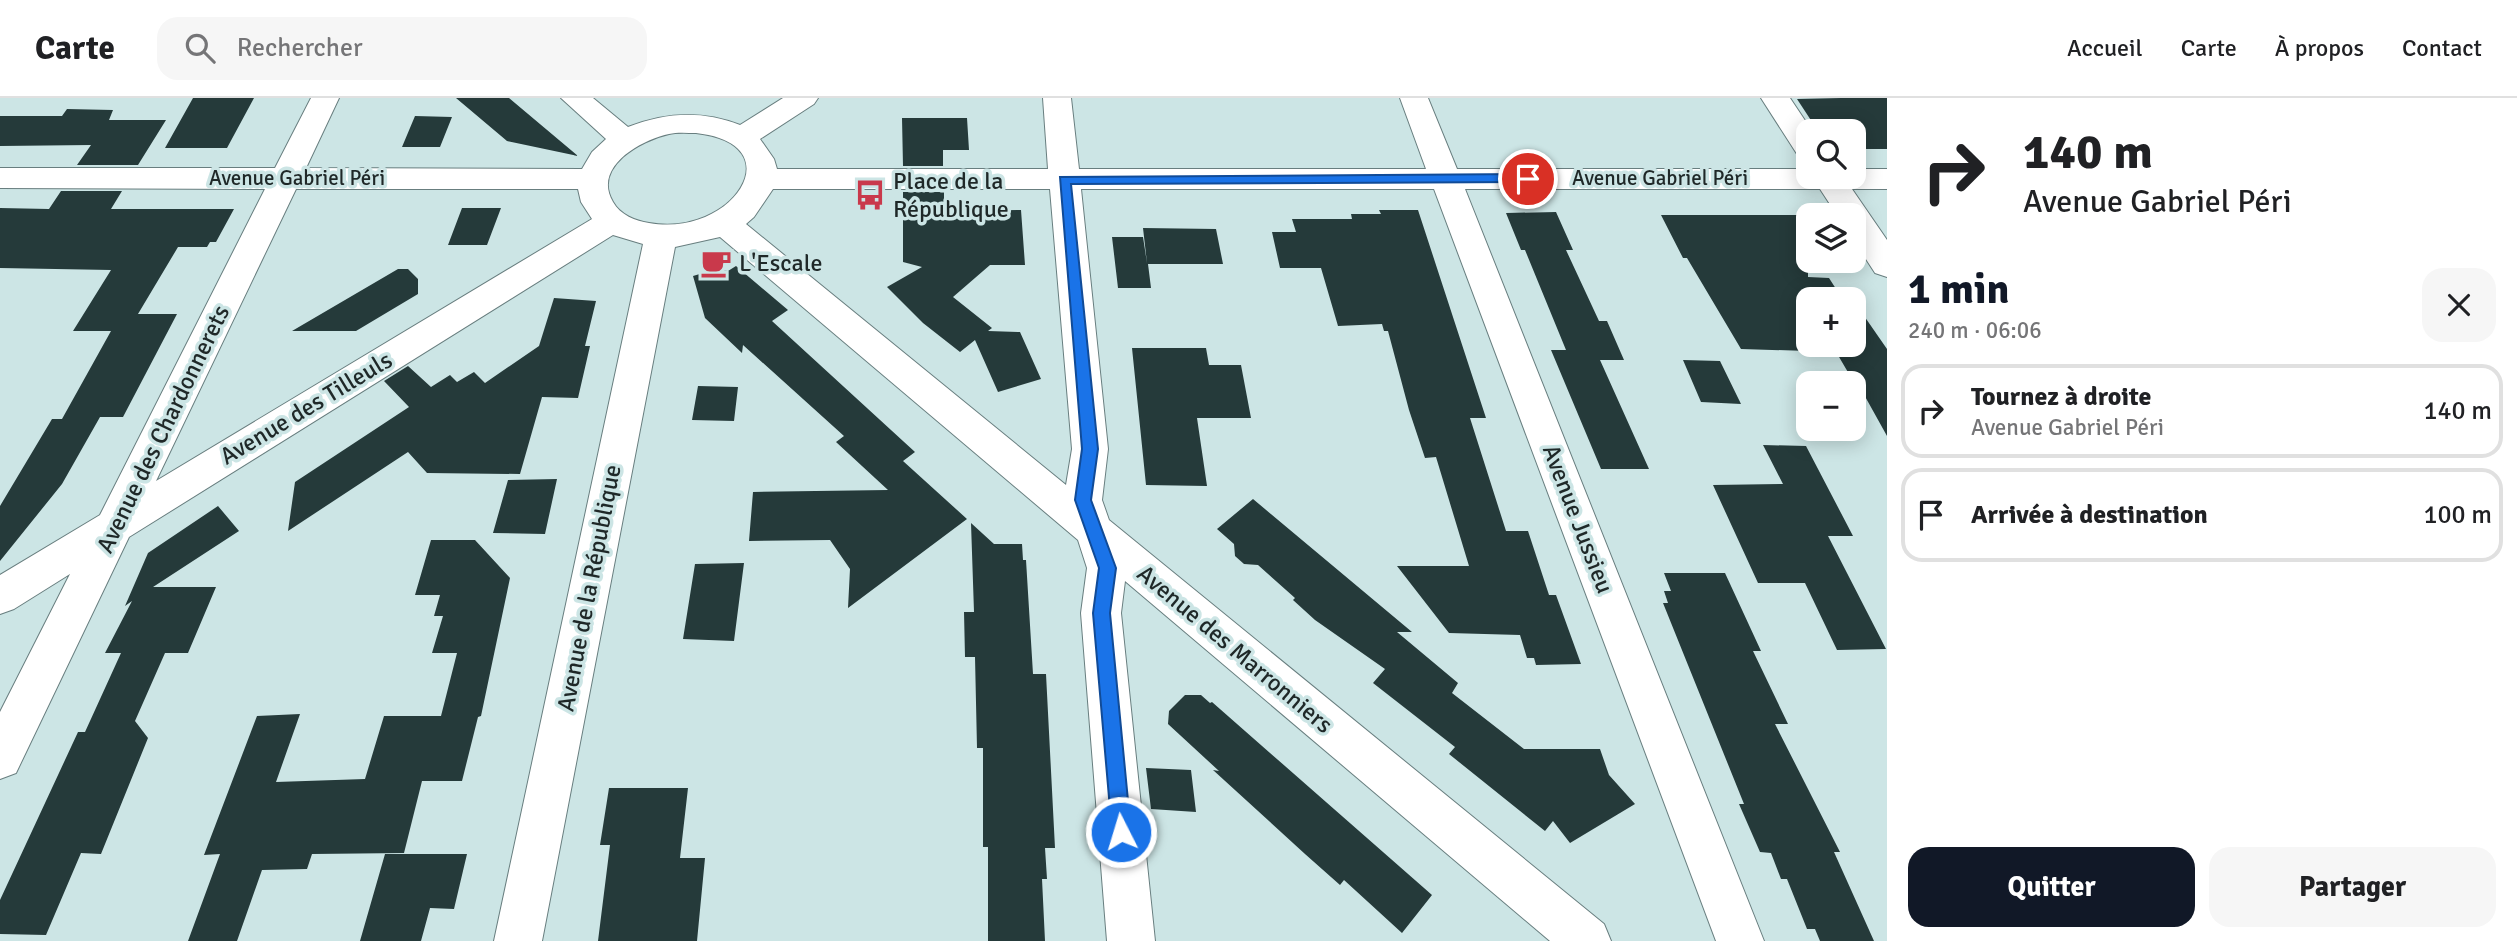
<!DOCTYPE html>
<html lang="fr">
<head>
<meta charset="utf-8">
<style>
  :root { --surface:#fff; --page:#f6f6f6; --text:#202124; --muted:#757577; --line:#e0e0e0; --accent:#111827 }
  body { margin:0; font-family:Signika,sans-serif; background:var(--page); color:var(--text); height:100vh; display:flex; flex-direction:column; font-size:26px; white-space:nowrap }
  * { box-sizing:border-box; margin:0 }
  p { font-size:23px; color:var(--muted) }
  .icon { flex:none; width:38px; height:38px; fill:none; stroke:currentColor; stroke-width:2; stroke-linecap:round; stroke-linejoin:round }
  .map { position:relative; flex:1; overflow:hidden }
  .sheet { display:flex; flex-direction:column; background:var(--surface); width:630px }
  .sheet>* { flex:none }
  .hud { background:#fff; color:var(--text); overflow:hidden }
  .tools { position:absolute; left:1796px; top:21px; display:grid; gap:14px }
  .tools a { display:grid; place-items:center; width:70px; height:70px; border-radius:14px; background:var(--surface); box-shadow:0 4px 18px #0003; font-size:35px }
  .pin { position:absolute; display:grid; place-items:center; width:60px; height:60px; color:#fff; margin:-30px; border:4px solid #fff; border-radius:50%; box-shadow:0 2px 7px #0007 }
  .me { position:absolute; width:77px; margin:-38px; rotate:355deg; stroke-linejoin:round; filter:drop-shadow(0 0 5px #0008) }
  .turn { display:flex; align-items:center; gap:24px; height:147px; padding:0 21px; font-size:32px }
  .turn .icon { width:91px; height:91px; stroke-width:2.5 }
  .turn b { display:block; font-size:49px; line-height:60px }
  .round { display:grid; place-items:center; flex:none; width:74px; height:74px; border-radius:21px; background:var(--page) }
  .overview { display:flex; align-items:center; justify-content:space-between; height:119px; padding:0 21px }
  h1 { font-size:42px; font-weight:700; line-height:52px; color:var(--accent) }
  .cta { display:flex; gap:14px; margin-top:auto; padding:14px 21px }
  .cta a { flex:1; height:80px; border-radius:21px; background:var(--accent); color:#fff; font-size:28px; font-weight:700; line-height:80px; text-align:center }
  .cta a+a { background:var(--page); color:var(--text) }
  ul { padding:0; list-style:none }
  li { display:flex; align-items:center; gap:21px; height:94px; margin:0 14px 10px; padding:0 7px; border:4px solid var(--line); border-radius:21px }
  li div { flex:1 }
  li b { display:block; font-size:26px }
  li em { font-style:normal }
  header { display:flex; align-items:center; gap:42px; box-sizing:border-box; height:98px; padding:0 35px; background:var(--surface); border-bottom:2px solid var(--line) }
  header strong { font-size:33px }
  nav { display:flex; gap:38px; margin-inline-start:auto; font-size:24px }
  .search { width:490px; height:63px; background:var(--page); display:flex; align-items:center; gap:18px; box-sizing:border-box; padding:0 24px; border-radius:21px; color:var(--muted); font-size:26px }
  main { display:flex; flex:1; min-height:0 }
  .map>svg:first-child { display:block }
  .building { fill:#253a3a }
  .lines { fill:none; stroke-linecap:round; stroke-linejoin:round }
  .minor-casing { stroke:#687e7f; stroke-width:2 }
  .minor { fill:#fff; fill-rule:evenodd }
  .route { fill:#1a73e8; stroke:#114b97; stroke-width:2 }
  .labels { text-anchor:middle; stroke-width:7; stroke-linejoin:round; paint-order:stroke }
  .far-street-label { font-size:21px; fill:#1f2828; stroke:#cce5e5 }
  .poi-label { font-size:24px; fill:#1f2828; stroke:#cce5e5; text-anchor:start }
  .street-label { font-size:24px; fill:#1f2828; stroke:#cce5e5 }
</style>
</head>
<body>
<header>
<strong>Carte</strong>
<div class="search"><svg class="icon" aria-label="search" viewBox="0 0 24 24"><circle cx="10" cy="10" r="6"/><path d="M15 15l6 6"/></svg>Rechercher</div>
<nav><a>Accueil</a><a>Carte</a><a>À propos</a><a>Contact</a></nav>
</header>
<main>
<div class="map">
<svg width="1887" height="843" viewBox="0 0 1887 843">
  <rect width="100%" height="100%" fill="#cce5e5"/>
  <path class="building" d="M193,0H254L227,50H165Z
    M456,0H509L578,58L507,43Z
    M1841,0H1887V51H1853V33H1818L1797,1Z
    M67,11L113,12L109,22H166L138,67H77L91,47L0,48V18H62Z
    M415,18L452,19L440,49H402Z
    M902,20H967L969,52H943V68H903Z
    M61,93H122L111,111H234L216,144H210L207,149H178L138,216H177L123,319H100L62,386L0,463V408L52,321H62L111,233H73L111,172L0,170V110L49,111Z
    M903,94H944V113L1021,112L1025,167H990L953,199L992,230L988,233L1020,234L1041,281L998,294L975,242L960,254L923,225L887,189L922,169L903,164Z
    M462,110H501L487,147H448Z
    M1379,112H1418L1486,320H1470L1506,433H1528L1549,497H1556L1581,566L1536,567L1534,560H1527L1520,537L1449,535L1397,468H1469L1436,359L1425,360L1409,312L1388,233H1384L1382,226L1338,228L1321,170H1280L1272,134H1296L1292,121H1352L1351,116H1381Z
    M1556,114L1573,152H1566L1599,223H1607L1624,262H1600L1649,371H1601L1551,252H1566L1525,152H1521L1506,115Z
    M1661,117H1808V179L1829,180L1838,194H1848L1853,201H1808V253L1741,251L1687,160H1683Z
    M1143,130L1216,131L1223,166H1148L1151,190H1118L1112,139H1143L1147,165Z
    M736,168L788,212L772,223L915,354L903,363L967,421L848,510L850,471L830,442L749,443L753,394L888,392L836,344L844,338L743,247L742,255L705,220L693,178L713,172L728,173Z
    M398,171H408L418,181V196L356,233H292Z
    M554,200L596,203L585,248H590L578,300L542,299L520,376L427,375L408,354L288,433L295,384L409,309L384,283L408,268L431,289L450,277L457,284L474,274L485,285L539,248Z
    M1853,202L1887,251V338L1862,293H1859L1832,247H1853Z
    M1132,250H1206L1209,267H1241L1251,320H1197L1207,388L1146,387Z
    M1683,262L1720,263L1741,306L1701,304Z
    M698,288L738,289L734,323L692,322Z
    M1763,347L1806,348L1853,438H1828L1886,551L1837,552L1805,485H1758L1713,387L1783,386Z
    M557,381L545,436L493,435L508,382Z
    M1253,401L1412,534H1397L1458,585L1452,595L1524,651H1600L1609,677L1635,706L1570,745L1553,723L1545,733L1449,656L1455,649L1373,585L1385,571L1315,522L1293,502L1295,500L1258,467L1244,466L1235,458L1234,446L1217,431Z
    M218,408L239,433L153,489H216L188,555H165L135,623L148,640L101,756L81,755L46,837L0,836V802L78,634H85L121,555H105L132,503L125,508L148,455Z
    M971,425L994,446H1022L1023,462H1026L1033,576H1046L1055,750H1045L1047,781H1042L1045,843H988V749H983V650H977L975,559H965L964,514H974Z
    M431,442H475L510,480L481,618L478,619L462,683H422L404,755L312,756L307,771L262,772L237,843H188L220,756L204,757L257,618L300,616L276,684L365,681L384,618H441L457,555H432L443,518H434L440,497H415Z
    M744,465L734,543L683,541L695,466Z
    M1664,475H1725L1761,553H1753L1788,626H1775L1840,754H1834L1874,843H1820L1815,831H1807L1787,781H1781L1771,755L1760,754L1739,706H1744L1663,505H1668L1664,493H1671Z
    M1185,597H1201L1210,605L1212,604L1432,797L1402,835L1344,782L1340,787L1305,756L1213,672L1219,673L1168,626L1169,613Z
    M1146,670L1191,672L1196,714L1151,711Z
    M609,690H688L680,760H705L697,843H598L610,747H600Z
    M385,756H467L454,811L430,810L421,843H360Z"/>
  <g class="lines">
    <g class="minor-casing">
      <path id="minor" d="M311,0H339L306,70L582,71L592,54L606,41L561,0H593L628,29C666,14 702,12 740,27L783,0H818L814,6L760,41L774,61L777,71H1048L1043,0H1071L1079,71H1426L1400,0H1428L1457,71H1808V79H1853V71H1887V91H1852L1887,142V179L1875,175L1853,141V117H1837L1820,91H1465L1764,843H1716L1434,91H1081L1108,351L1102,402L1109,422L1604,826L1611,843H1550L1125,483L1121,515L1155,843H1107L1081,515L1087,470L1078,442L720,139L675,149L542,843H494L643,146L613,137L129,439L16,675L0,681V614L70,476L14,511L0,516V477L100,417L265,91L0,90V70H275ZM696,35C795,46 732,140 649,125C636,123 620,117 613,104C592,69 641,42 669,36C677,34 687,35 696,35ZM296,91H578L581,104L592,121L156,383ZM773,91H1050L1072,351L1066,387L746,126L754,119Z
        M1761,0H1790L1812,33H1808V59L1797,56Z"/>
    </g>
    <use href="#minor" class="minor"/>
  </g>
  <path class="route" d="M1528,76L1534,81L1532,84L1071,86L1098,351L1091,402L1116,470L1110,515L1131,734L1128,741L1121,744L1115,741L1112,734L1093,515L1099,470L1075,402L1082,351L1060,79Z"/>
  <defs>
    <g id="bus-bare" transform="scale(2.415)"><path d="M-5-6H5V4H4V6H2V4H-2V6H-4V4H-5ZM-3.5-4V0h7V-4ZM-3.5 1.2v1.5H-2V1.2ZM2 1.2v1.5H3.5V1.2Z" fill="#c9394b" stroke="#cce5e5" stroke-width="2.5" paint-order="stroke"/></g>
    <g id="cafe-bare" transform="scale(2.415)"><path d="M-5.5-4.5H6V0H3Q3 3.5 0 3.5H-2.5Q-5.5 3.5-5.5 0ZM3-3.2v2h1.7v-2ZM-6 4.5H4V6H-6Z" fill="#c9394b" stroke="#cce5e5" stroke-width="2.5" paint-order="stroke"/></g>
  </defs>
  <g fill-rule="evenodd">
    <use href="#bus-bare" x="870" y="97"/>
    <use href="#cafe-bare" x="716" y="165"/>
  </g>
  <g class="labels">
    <g class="far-street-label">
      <text x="297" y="87">Avenue Gabriel Péri</text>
      <text x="1660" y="87">Avenue Gabriel Péri</text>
    </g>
    <g class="poi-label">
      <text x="893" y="91">Place de la<tspan x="893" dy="28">République</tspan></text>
      <text x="739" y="173">L'Escale</text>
    </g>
    <g class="street-label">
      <text transform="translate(306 310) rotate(-31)" y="8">Avenue des Tilleuls</text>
      <text transform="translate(163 331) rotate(-64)" y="8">Avenue des Chardonnerets</text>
      <text transform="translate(1578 421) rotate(69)" y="8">Avenue Jussieu</text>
      <text transform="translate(589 490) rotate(-79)" y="8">Avenue de la République</text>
      <text transform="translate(1235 551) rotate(40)" y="8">Avenue des Marronniers</text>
    </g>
  </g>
</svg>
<div class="tools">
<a><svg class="icon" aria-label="search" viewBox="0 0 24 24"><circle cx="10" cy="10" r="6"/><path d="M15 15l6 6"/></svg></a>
<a><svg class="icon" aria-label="layers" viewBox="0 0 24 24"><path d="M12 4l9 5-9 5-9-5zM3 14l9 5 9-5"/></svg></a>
<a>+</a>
<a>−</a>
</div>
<div class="pin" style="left:1528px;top:81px;background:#d93025"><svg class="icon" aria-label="arrive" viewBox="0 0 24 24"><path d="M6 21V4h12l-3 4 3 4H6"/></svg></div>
<svg class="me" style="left:1121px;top:734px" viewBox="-20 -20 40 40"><circle r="17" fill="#1a73e8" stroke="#fff" stroke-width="3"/><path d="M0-11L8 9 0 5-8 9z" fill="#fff"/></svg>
</div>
<section class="sheet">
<div class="hud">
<div class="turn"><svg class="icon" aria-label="right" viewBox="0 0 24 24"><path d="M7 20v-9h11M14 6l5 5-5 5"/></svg><div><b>140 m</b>Avenue Gabriel Péri</div></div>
</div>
<div class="overview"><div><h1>1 min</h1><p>240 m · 06:06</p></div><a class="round"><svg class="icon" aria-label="close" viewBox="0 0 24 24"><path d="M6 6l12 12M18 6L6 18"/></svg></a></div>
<ul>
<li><svg class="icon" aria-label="right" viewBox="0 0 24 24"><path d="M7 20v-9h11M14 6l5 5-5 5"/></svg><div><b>Tournez à droite</b><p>Avenue Gabriel Péri</p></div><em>140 m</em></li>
<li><svg class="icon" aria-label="arrive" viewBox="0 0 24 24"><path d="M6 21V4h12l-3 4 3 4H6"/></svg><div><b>Arrivée à destination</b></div><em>100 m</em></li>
</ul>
<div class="cta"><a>Quitter</a><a>Partager</a></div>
</section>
</main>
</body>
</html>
